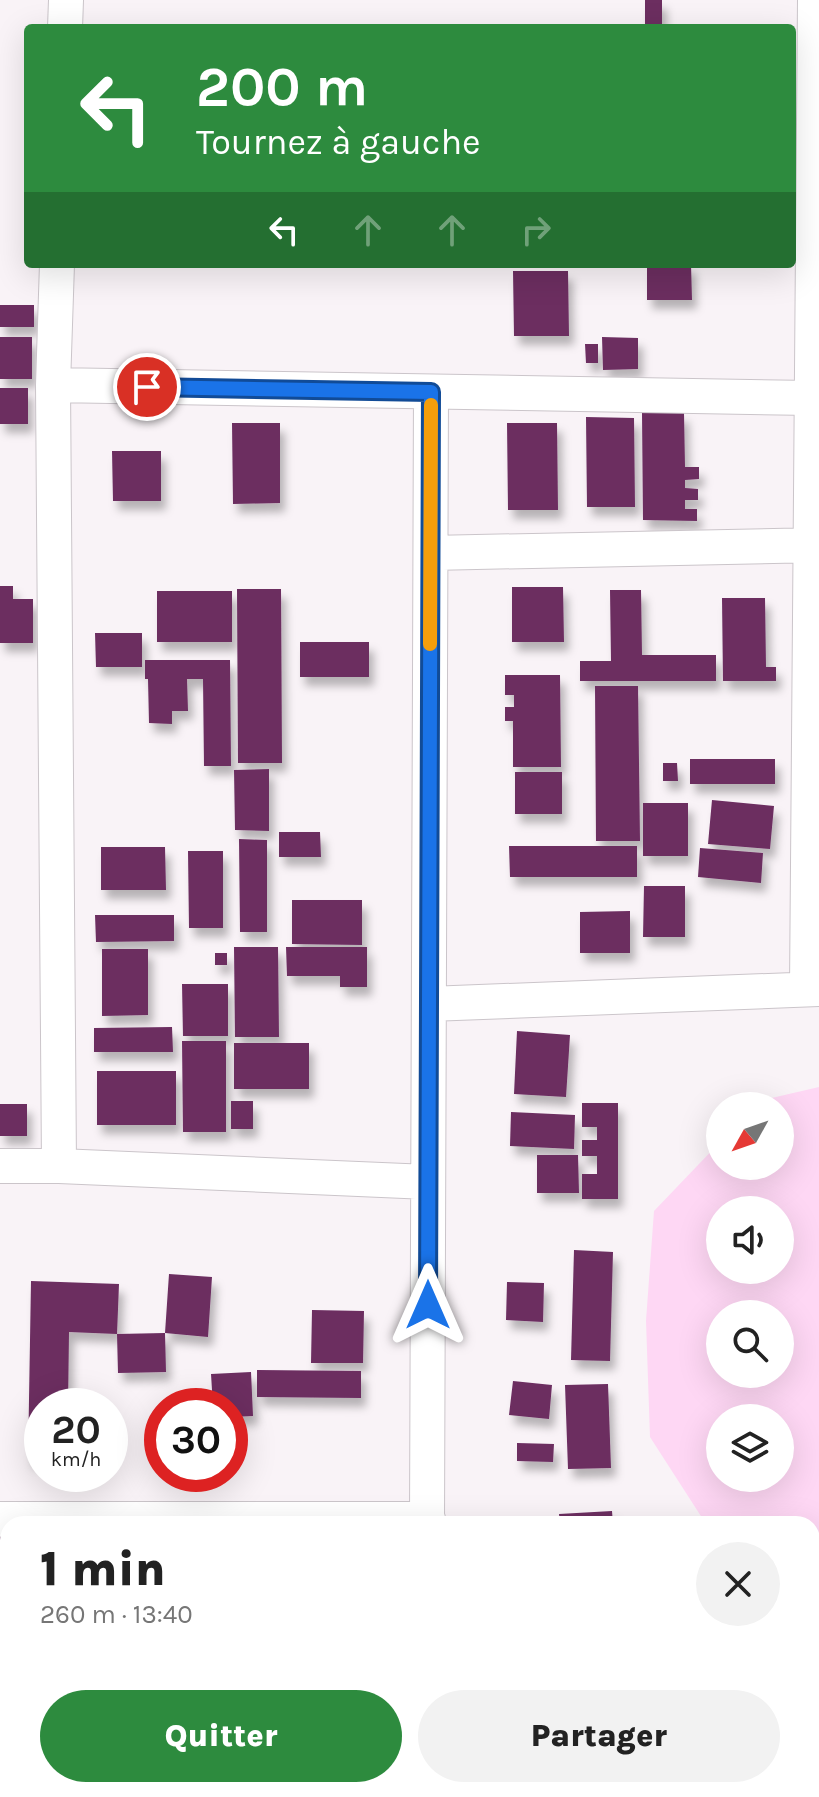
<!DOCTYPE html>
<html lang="fr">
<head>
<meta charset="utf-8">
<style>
  :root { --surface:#fff; --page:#f2f2f2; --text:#222; --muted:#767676; --accent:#2d8b3e }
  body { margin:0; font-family:Karla,sans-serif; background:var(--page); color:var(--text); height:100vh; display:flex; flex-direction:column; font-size:30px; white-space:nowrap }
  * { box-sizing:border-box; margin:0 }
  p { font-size:26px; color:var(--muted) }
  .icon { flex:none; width:44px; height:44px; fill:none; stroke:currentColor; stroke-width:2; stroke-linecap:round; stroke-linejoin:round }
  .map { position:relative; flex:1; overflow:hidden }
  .details { position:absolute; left:0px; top:1516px; width:820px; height:282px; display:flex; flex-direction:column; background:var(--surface); border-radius:24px 24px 0 0; box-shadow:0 8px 32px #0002 }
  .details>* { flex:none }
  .banner { position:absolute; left:24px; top:24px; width:772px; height:244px; border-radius:8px; box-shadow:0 8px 32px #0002; background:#2d8b3e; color:#fff; overflow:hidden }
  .needle { width:52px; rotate:230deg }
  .buttons { position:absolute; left:706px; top:1092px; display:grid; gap:16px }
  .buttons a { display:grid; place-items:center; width:88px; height:88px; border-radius:50%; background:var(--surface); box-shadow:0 8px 32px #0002; font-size:40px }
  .speed { position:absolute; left:24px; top:1388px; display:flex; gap:16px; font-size:40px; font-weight:700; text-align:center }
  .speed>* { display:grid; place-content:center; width:104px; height:104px; border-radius:50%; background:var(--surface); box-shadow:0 8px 32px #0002; line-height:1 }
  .speed small { font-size:20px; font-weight:400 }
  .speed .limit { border:12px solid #d22; background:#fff; color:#111 }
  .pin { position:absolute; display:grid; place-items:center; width:68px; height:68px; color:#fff; margin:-34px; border:4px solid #fff; border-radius:50%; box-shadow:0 2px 8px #0007 }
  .me { position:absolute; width:88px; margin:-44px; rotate:0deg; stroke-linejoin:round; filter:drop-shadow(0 0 6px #0008) }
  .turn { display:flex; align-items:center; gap:28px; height:168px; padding:0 40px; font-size:36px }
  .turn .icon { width:104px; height:104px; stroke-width:2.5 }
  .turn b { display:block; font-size:56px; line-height:68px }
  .lanes { display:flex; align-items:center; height:76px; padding:0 40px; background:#0003; justify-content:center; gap:40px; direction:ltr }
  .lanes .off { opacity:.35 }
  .round { display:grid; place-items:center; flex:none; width:84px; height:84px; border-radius:42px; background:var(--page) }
  .head { display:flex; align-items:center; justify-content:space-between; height:136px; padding:0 40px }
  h1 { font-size:48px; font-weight:800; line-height:60px }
  .cta { display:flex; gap:16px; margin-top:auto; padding:16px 40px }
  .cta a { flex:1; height:92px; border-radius:48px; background:var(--accent); color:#fff; font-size:32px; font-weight:800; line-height:92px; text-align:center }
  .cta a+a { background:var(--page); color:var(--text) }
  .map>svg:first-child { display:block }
  .green { fill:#fed7f4; fill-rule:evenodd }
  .building { fill:#6c2d61; filter:url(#shadow) }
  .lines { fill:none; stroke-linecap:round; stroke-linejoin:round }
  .street-casing { stroke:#cbc5ca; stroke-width:36 }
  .street { stroke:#fff; stroke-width:34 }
  .route-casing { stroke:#114b97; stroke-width:20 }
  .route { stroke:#1a73e8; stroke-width:14 }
  .slow { stroke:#f59e0b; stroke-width:14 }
</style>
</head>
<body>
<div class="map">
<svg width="819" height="1797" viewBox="0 0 819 1797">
  <defs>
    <filter id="shadow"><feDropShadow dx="5" dy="9" stdDeviation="4" flood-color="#0004"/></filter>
  </defs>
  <rect width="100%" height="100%" fill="#f9f3f7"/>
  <path class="green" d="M819,1087V1592L812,1590V1524H706L650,1437L646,1321L654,1211L720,1142V1166H780V1106H754L759,1101ZM720,1210H780V1270H720ZM720,1314H780V1374H720ZM780,1418V1478H720V1418Z"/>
  <path class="building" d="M645,0H662V28H645Z
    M647,264H691L692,300H647Z
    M513,271H568L569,336H514Z
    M0,305H34V327H0Z
    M0,337H32V379H0Z
    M602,337L638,338V369L603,370Z
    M585,344H598V363H586Z
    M0,388H28V424H0Z
    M642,413H684L685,467H699V479L685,480V488L698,489V500H685V509H697V521L643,520Z
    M586,417L634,418L635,507H587Z
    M232,423H280V503L233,504Z
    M507,423H557L558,510H508Z
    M112,451H161V501H113Z
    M0,586H13V599H33V643H0Z
    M512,587H563L564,642H512Z
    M237,589H281L282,763H238Z
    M610,590H641L642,655H716V681H580V661H611Z
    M157,591H232V642H157Z
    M722,598H765L766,667H776V681H723Z
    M95,633H142V667H96Z
    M300,642H369V677H300Z
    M145,660H230L231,766H204L203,679H187L188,711H172V724L149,723L148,679H145Z
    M505,675H560L561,767H513V721H505V707H514V695H505Z
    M595,686H638L640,841H596Z
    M690,759H775V784H690Z
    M663,763H677L678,781H663Z
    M269,769V831L235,830L234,770Z
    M515,772H562V814H515Z
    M712,800L774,806L770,849L708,844Z
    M643,803H688V856H643Z
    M279,832H320L321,857H279Z
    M239,839L267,840V932H240Z
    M509,846H637V877H510Z
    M101,847H165L166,890H101Z
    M700,848L763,853L761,883L698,877Z
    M188,851H223V928H189Z
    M644,886H685V937H643Z
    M292,900H362V945L292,944Z
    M630,911V953H580V912Z
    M95,915H174V941L96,942Z
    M234,947H278L279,1037H235Z
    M286,947H367V987H340V976H287Z
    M102,949H148V1015L102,1016Z
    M215,953H227V965H215Z
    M182,984H228V1036H183Z
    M172,1027L173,1052H94V1028Z
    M517,1031L570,1035L566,1097L514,1094Z
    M182,1041H226V1132H183Z
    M234,1043H309V1089H234Z
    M97,1071H176V1125H97Z
    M231,1101H253V1129H231Z
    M582,1103H618V1199H582V1174H597V1156H582V1140H597V1127H582Z
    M0,1104H27V1136H0Z
    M511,1112L575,1115L574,1149L510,1146Z
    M537,1155H578L579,1193H537Z
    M574,1250L613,1252L610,1361L571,1360Z
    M169,1274L212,1277L208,1337L165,1333Z
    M31,1281L119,1284L117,1334L165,1333L166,1372L118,1373L117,1334L69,1332L68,1406H42V1459H28Z
    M507,1282L544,1283L543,1322L506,1320Z
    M312,1310L364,1311L363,1363H311Z
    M257,1370L361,1371V1398L257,1397Z
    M251,1372L253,1416L230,1417V1406H213L211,1374Z
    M513,1381L552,1385L549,1419L509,1415Z
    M608,1384L611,1468L568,1469L565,1385Z
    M517,1443L554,1444L553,1462L517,1461Z
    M612,1511L613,1524H560L559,1514Z
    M0,1528H8V1575H0Z
    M0,1585H8V1614H0Z
    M0,1623H8V1655H0Z
    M0,1662H8V1692H0Z
    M248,1790H295L294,1797L248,1794Z
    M302,1790H347V1797H302Z"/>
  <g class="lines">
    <g class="street-casing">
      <path id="street" d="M65,28L66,0
        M57,264L53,385L59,1166
        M53,385L812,398
        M431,553L819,545
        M807,989L815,0
        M429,1004L819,989
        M0,1166H59L428,1182
        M0,1519H428
        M427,1524L431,392
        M425,1797V1790"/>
    </g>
    <use href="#street" class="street"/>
  </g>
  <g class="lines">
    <g class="route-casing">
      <path id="route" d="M147,387L431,392L428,1305"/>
    </g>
    <use href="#route" class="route"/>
    <path class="slow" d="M430,644L431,405"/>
  </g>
</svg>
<div class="buttons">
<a><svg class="needle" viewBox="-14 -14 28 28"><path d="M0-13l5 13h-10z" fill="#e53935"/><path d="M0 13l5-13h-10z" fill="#767676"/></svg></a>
<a><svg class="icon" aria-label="sound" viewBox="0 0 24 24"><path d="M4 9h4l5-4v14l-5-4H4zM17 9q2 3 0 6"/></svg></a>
<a><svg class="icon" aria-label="search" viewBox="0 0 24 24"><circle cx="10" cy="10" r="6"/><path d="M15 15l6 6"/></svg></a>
<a><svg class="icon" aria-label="layers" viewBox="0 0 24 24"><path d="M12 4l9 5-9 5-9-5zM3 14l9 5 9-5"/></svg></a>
</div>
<div class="speed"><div>20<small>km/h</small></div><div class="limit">30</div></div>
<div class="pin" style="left:147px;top:387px;background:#d93025"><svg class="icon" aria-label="arrive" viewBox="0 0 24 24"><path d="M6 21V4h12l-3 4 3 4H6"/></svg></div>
<svg class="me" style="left:428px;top:1305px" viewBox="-20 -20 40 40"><path d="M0-17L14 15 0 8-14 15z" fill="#1a73e8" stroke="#fff" stroke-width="4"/></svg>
<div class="banner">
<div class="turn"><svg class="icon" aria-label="left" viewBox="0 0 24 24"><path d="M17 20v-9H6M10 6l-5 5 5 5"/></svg><div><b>200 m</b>Tournez à gauche</div></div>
<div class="lanes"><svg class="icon" aria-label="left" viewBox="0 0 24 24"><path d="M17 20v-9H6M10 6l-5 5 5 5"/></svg><svg class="icon off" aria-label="ahead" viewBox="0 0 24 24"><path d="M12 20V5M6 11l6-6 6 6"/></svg><svg class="icon off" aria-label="ahead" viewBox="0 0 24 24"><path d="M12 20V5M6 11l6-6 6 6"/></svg><svg class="icon off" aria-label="right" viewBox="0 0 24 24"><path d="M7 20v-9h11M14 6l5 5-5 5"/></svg></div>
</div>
<section class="details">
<div class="head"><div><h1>1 min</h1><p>260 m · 13:40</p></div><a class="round"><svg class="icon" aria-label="close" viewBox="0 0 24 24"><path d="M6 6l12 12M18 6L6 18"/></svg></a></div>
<div class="cta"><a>Quitter</a><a>Partager</a></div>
</section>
</div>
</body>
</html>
